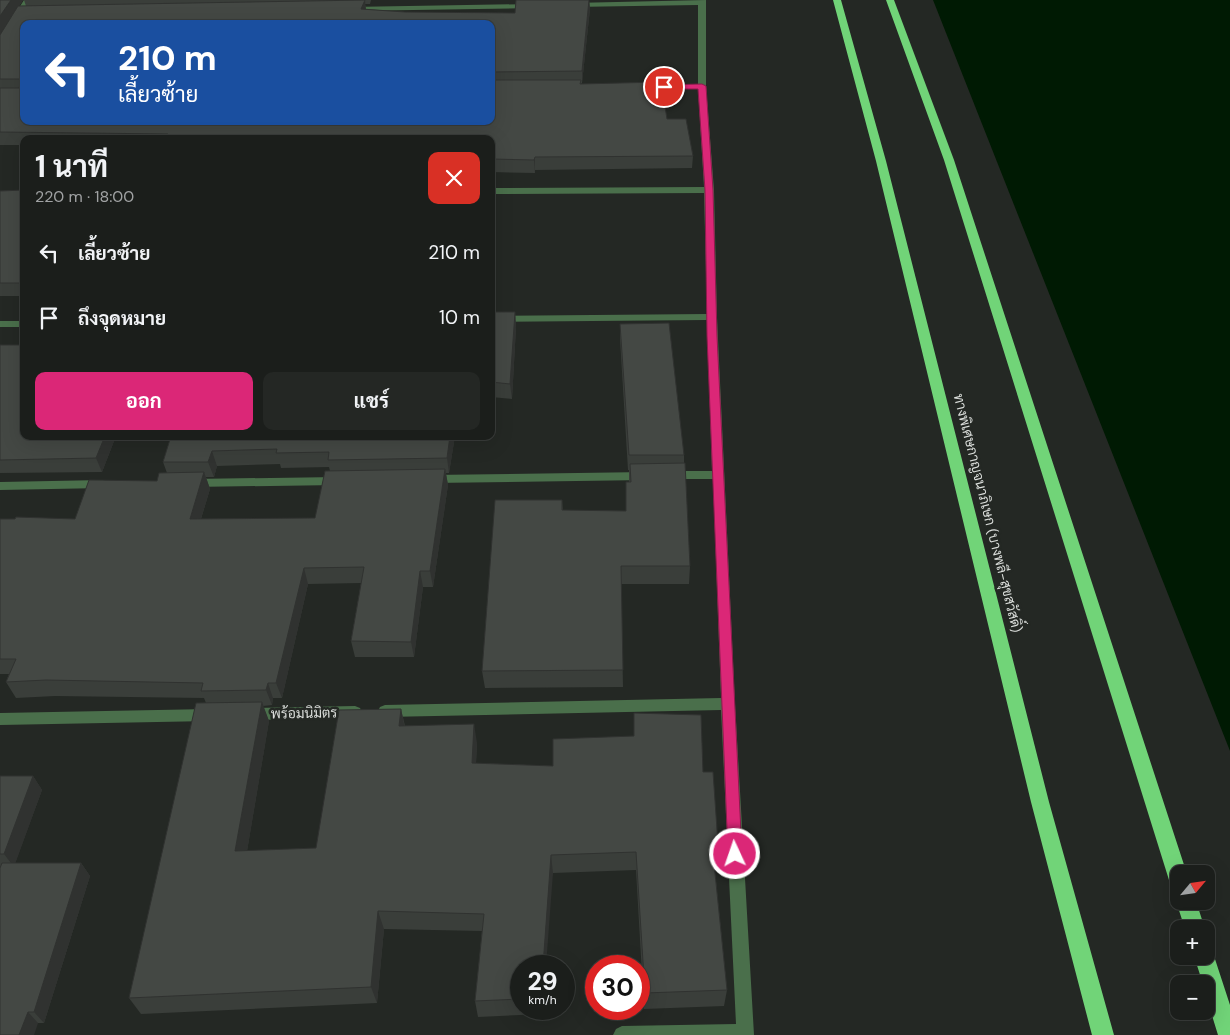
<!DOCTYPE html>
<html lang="th">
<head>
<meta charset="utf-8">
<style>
  :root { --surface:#1b1e1b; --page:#242724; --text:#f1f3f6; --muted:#a0a2a3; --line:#393c3a; --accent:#db2777 }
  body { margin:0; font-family:"DM Sans",Sarabun,sans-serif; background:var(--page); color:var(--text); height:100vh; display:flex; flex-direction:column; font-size:19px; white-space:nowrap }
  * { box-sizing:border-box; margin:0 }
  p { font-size:16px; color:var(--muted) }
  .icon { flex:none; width:28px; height:28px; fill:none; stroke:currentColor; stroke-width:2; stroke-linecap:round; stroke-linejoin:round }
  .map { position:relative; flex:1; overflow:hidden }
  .sheet { position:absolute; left:20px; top:135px; width:475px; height:305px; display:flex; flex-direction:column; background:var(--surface); border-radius:10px; box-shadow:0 5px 20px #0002,0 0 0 1px var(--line) }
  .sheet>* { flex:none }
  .banner { position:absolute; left:20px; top:20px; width:475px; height:105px; border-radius:10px; box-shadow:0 5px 20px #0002,0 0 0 1px var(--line); background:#1a4fa0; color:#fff; overflow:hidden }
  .needle { width:32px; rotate:61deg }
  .controls { position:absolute; left:1170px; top:865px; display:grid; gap:10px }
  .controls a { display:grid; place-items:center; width:45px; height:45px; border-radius:10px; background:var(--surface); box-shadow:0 5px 20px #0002,0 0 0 1px var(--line); font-size:25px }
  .speed { position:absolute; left:510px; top:955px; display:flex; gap:10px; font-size:25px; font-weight:700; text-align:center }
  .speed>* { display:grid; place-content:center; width:65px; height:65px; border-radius:50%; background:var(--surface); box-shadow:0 5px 20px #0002,0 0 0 1px var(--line); line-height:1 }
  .speed small { font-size:12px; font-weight:400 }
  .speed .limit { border:8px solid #d22; background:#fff; color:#111 }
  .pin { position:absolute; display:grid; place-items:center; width:42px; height:42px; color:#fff; margin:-21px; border:2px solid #fff; border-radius:50%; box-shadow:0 1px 5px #0007 }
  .me { position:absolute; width:55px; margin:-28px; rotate:357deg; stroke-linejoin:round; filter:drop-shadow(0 0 4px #0008) }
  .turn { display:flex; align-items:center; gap:18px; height:105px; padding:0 15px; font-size:22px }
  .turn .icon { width:65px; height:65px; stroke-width:2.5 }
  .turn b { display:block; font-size:35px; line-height:42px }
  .round { display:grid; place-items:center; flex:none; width:52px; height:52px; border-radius:10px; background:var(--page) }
  .headline { display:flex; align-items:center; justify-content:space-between; height:85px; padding:0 15px }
  h1 { font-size:30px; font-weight:700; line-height:38px }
  .action { display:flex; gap:10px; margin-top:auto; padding:10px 15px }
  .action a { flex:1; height:58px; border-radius:10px; background:var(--accent); color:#fff; font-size:20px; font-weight:700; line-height:58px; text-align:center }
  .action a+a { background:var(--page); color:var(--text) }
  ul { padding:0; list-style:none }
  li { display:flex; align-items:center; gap:15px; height:65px; padding:0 15px }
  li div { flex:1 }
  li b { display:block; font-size:19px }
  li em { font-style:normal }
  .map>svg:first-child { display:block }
  .water { fill:#001a03 }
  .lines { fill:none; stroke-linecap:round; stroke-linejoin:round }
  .street { fill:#4a6f4b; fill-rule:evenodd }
  .highway { fill:#71d478; fill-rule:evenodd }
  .wall { fill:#3a3e3a; fill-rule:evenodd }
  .shaded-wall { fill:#303230 }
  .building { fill:#444844; stroke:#303230 }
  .route { fill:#db2777; stroke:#8e194d }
  .labels { text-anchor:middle; stroke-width:5; stroke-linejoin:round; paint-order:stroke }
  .street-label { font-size:14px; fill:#daddda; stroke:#242824 }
</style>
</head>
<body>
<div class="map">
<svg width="1230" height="1035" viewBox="0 0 1230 1035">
  <rect width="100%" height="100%" fill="#242824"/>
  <path class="water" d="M933,0H1230V751Z"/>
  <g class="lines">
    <path class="street" d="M24,0H32L4,44L0,46V38Z
      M706,0V86L714,190L717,317L735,704L754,1035H613L616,1029L622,1026L736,1024L721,710L385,717L380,715L378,711L380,707L385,705L721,698L713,479H668L662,475L668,471H712L707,320L491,322V316L707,314L704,193L491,194V188L704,187L698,89H645L641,87L645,85L698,84V5L572,7L568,5L572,3Z
      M532,4H535V8L350,11L346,9L350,7Z
      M0,321H24V327H0Z
      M646,472L652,476L646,480L431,483L425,479L431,475Z
      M338,477L344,481L338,485L191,487L185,483L191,479Z
      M103,480L109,484L103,488L0,490V482Z
      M355,706L360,708L362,712L360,716L355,718L250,720L245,718L243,714L245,710L250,708Z
      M210,709L215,711L217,715L215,719L210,721L0,725V713Z"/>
    <path class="highway" d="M833,0H841L886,161L1049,802L1114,1035H1092L1031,802L876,161Z
      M886,0H894L954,160L1187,874H1179V889L1172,886L1169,880L944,160Z
      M1179,895V901H1196L1205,929H1185L1176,901Z
      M1206,947L1211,949L1214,956L1230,1005V1035H1218L1206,996V984H1203L1194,956H1206Z"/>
  </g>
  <path class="wall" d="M0,0H23L19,6H26L24,0H371L370,4H365L366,9L405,12L515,13L516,0H599H589L590,9L582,83L581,84L667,119L693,156L692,168L535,170V173L491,172V139H24V145H0ZM491,24V121H24Z
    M24,190V296H0V191Z
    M491,312H515L516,327L512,399L491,397Z
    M620,324L684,455V463L690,566L689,584H621L623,687L485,688L482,671L562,500L563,510L626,511L629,482V470H628L620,339Z
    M0,345L116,436L102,472L0,473Z
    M171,436H455L449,473H446L448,485L433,587H423L414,657H355L351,641L361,583L308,584L282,698H273L272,705L263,706L269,721L247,851L316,848L401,709L405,726L477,743L476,763L703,772L718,844L715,862H714L727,990L724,1006L644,1009L636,870L553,873L521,966V1009H543V1014L478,1017L475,1001L482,931L384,929L377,1003L141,1014L129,998L206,703L204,698L55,696L16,698L6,682L9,674H0V519H75L157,481L167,473L163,462ZM280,464L281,468L329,467L330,471L315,518L201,519L210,489L206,477H214L217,466Z
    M0,776H33L42,790L15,863H81L90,876L44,1023H38L0,1035Z"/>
  <path class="shaded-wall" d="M11,0H23L0,35V16Z
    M365,0L366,12L361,9Z
    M589,0L590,9L582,83V71Z
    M535,157V173L534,160Z
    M515,312L516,327L512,399L510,384Z
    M105,436H116L102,472L96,458Z
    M450,436H455L449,473L447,458Z
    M212,451L217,466L214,477L208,462Z
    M445,469L448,485L433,587L430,571Z
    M204,472L210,489L196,535L190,519Z
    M304,568L308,584L282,698L276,683Z
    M420,571L423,587L414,657L411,642Z
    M268,683L273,698L272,705L266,690Z
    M262,702L269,721L244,869L235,851Z
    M401,709L405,729L399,726Z
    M474,724L477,743L475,782L472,763Z
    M33,776L42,790L14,867L4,854Z
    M551,855L553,873L546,966H543Z
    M81,863L90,876L44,1023L34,1012Z
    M378,911L384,929L377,1003L371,987Z
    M28,1012L38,1023L34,1035H19Z"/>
  <path class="building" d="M0,0H11L0,16Z
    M365,0L361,9L405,12L515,13L516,0H589L582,71L491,72V24H24V121H491V80H581L580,84L661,82L667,119H686L693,156L535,157L534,160L491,159V139H168V134L0,132V88H19L21,81L19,79H0V35L18,6Z
    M24,190V283H0V191Z
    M491,312H515L510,384L491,382Z
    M669,323L684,455H629L620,324Z
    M0,345H24V436H105L96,458L0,460Z
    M171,436H450L447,458L328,460L329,452L276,453L277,449L212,451L208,462H163Z
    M685,463L690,566H621L623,670L482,671L495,500H562V510L626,511V482H631L630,464Z
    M445,469L430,571H420L411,642L351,641L364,567L304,568L276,683H268L266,690L201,691L203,683L46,680L6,682L16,659H0V519H15L16,517L75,519L89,480L157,481L159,473L204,472L190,519L315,518L325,471Z
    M262,702L235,851L316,848L339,710L401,709L399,726L474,724L472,763L553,766V739L634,736V713L701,715L703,772H713L718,844H712L727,990L645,993L636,852L551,855L543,966H521V999L475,1001L484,914L378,911L371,987L129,998L196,703Z
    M0,776H33L4,854H0Z
    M2,863H81L34,1012H28L19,1035H0V868Z"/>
  <path class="route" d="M702,84L706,86L713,190L717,336L742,854L740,859L735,861L730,859L728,854L707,336L705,190L698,89H664L660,87L664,85Z"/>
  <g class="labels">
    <g class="street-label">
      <text transform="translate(988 513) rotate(76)" y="5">ทางพิเศษกาญจนาภิเษก (บางพลี-สุขสวัสดิ์)</text>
      <text transform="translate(304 713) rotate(-1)" y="5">พร้อมนิมิตร</text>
    </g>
  </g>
</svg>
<div class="controls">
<a><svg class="needle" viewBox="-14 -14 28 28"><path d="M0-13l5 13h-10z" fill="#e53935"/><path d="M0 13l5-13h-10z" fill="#a0a2a3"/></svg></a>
<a>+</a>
<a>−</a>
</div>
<div class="speed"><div>29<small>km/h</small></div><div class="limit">30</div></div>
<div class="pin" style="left:664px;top:87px;background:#d93025"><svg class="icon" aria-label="arrive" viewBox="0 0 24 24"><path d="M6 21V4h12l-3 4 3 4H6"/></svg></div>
<svg class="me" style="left:735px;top:854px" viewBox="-20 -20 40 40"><circle r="17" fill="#db2777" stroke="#fff" stroke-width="3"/><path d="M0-11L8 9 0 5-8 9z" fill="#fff"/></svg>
<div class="banner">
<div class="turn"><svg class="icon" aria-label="left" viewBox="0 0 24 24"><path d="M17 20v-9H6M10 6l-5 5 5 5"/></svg><div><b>210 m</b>เลี้ยวซ้าย</div></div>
</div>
<section class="sheet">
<div class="headline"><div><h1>1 นาที</h1><p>220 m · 18:00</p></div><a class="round" style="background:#d93025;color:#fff"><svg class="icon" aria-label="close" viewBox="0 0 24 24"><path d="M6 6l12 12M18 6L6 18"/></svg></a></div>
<ul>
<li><svg class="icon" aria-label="left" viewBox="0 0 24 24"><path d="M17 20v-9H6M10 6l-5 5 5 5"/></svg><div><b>เลี้ยวซ้าย</b></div><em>210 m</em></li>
<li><svg class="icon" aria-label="arrive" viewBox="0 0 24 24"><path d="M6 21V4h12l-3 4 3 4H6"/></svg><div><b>ถึงจุดหมาย</b></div><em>10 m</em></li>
</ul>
<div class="action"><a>ออก</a><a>แชร์</a></div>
</section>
</div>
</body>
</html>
